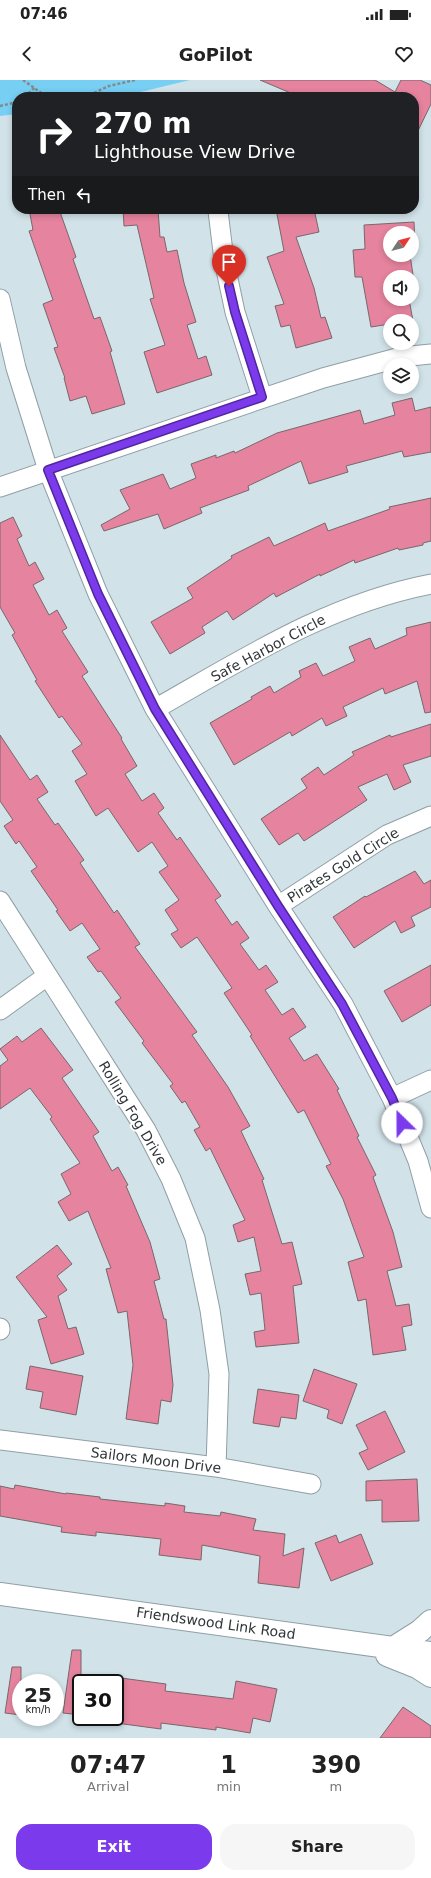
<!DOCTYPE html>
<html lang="en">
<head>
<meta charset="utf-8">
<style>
  :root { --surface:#fff; --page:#f6f6f6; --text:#222; --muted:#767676; --accent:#7c3aed }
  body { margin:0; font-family:"DejaVu Sans",sans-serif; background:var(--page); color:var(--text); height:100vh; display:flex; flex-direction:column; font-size:15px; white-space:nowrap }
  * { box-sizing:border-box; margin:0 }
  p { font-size:13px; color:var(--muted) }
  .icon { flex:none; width:22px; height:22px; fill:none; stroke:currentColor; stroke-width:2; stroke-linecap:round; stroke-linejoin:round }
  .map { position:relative; height:1658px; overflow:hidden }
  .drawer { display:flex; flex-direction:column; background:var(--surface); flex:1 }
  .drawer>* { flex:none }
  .hud { position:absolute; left:12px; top:12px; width:407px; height:122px; border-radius:16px; box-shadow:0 2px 6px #0003; background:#202124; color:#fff; overflow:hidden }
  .needle { width:26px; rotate:54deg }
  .fabs { position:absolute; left:383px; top:146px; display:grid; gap:8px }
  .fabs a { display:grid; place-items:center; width:36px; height:36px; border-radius:50%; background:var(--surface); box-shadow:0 2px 6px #0003; font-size:20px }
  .speed { position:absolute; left:12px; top:1594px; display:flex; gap:8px; font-size:20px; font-weight:700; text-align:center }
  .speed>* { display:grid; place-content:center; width:52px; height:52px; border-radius:50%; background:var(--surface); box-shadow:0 2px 6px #0003; line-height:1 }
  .speed small { font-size:10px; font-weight:400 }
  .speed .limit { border:2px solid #111; border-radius:6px; background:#fff; color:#111 }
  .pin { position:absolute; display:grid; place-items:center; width:34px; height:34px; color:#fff; margin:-41px -17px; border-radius:50% 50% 50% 0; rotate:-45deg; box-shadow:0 0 4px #0007 }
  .pin .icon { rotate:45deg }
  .me { position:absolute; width:44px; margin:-22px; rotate:337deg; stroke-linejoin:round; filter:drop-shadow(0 0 3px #0008) }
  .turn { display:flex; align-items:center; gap:14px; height:84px; padding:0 16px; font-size:18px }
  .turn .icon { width:52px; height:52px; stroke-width:2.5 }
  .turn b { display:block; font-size:28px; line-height:34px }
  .then { display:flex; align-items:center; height:38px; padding:0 16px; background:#0003; gap:8px; font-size:15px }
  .eta { display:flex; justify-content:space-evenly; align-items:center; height:68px; text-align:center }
  .eta b { font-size:24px; font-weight:800; line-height:28px }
  .primary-button { display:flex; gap:8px; margin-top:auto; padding:8px 16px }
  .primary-button a { flex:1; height:46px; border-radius:16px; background:var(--accent); color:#fff; font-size:16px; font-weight:800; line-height:46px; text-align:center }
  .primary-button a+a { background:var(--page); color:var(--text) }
  .status { display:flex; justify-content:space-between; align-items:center; height:28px; padding:0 20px; background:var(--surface); direction:ltr }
  .status svg { height:11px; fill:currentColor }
  header { display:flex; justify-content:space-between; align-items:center; height:52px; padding:0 16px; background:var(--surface); font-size:18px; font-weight:800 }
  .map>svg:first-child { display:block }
  .green { fill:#77cff3 }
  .building { fill:#e6839f; stroke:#77686b }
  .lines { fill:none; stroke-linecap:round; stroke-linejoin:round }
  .street-casing { stroke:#909fa6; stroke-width:21 }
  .secondary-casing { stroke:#909fa6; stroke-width:24 }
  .path { stroke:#808b90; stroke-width:2.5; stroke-dasharray:3 2; stroke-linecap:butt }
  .street { stroke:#fff; stroke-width:19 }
  .secondary { stroke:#fff; stroke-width:22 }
  .route-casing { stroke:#51269a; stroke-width:10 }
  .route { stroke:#7c3aed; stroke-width:7 }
  .labels { text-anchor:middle; stroke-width:4; stroke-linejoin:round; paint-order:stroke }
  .street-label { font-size:14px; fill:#2f3538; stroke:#fff }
</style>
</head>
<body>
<div class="status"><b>07:46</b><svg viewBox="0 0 49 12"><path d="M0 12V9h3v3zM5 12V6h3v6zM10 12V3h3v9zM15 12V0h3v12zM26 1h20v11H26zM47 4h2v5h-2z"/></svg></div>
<header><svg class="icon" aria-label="back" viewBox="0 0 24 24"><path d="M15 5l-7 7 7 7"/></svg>GoPilot<svg class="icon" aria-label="heart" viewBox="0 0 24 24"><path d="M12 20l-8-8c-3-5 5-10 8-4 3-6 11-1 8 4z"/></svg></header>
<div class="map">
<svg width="431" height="1658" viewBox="0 0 431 1658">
  <rect width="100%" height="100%" fill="#d1e2e9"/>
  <path class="green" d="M0,0H190L120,17H17V34L0,36Z"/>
  <path class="building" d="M260,0H375L395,12L401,0H420L431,5V24L414,59V17H300Z
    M29,129H59L76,177L73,179L94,239L100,237L112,271L110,272L125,324L92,334L86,316L70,321L64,298H65L54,268L58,267L43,224L53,220L29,151L33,150Z
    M123,129H158L160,157H164L167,172L177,170L184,203L196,242L187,245L198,279L206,276L212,295L157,313L144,272L165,265L150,219L154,218L137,145L124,146Z
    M276,129H314L319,152L296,157L314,208L321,238L325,237L332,258L296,268L290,245L281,247L275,226L284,224L267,177L284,171Z
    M414,142L415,163H412V153H390V175H410L416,214L412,215V197H390V219H409L413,241H390V244L371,247L362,197H355L353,170L365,169L364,145Z
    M412,318L415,331L431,327V372L404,377L402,371L346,386L348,392L309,404L301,381L248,406L249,410L200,428L202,433L164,449L158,434L104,451L101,445L130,429L120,410L163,394L170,409L196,398L191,384L216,375V378L234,371L235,373L277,353L360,330L364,344L395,335L392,323Z
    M431,418V461L423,463V465L399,470L398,468L355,483L354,480L320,496V494L276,517L274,513L233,540L227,531L202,547L205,553L170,574L151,542L193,518L187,508L232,478L231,476L269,457L274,466L325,443L328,451L390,429L389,427Z
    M13,437L22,456L17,459L29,486L35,482L44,499L33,505L49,535L57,530L67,548L62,551L88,592L82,596L122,658L121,659L137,686L125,694L142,721L154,713L164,728L158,733L177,760L180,757L221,816L215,820L232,845L237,841L249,858L240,864L259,890L266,885L278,902L265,910L282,935L293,928L306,947L289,958L304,981L317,974L339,1009L337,1010L359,1056L357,1057L376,1095L373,1097L393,1152L402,1187L387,1191L396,1226L409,1224L412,1245L402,1247L406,1270L373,1275L366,1219L358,1221L348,1182L364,1177L343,1119L326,1086L331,1084L304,1030L298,1033L250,956L252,955L224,913L232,908L197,857L181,868L171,854L178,850L165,830L179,820L159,792L168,786L152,762L138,772L108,728L96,736L75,701L87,694L72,671L82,664L62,636L59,638L35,601L37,600L12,555L15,553L0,527V443Z
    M431,542V632L425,633L417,601L385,614L383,608L343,627L347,636L326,646L322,638L292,656L290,652L234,685L210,643L252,619L251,617L270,606L274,613L301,597L299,591L316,583L323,596L355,581L349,567L370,558L375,569L407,555L406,548Z
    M431,644V676L403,685L411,702L394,710L387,694L358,707L367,720L304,761L298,753L279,765L261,739L307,708L301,699L318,687L324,695L354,675L352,672L390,655L391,657Z
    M0,655L30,700L37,695L48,712L37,719L55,745L58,743L84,780L80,783L114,833L117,830L140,864L135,867L197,952L192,955L228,1007L250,1046L241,1051L264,1099L262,1100L282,1164L292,1162L302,1204L293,1206L299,1263L256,1267L254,1252L265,1250L261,1213L250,1215L245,1194L261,1191L254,1157L238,1162L233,1145L245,1140L210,1068L206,1071L194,1050L200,1047L185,1021L182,1023L170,1006L173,1004L142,963L144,961L115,922L121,918L101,891L98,892L87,877L100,869L82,843L70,851L56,831L58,830L31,791L37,787L19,761L16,764L4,746L13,740L0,721Z
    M415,791L424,804L431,800V827L411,837L415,846L401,853L395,841L354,868L333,837L365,816L366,817Z
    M431,885V925L402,942L384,911Z
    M41,948L73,990L62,998L99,1052L93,1056L112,1091L118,1087L128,1105L126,1106L150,1162L160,1199L154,1201L164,1239H166L173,1305L171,1322L161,1320L158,1344L126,1339L133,1285L127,1231L118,1233L106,1189L111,1188L88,1131L69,1141L58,1122L71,1114L61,1094L80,1083L50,1039L52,1037L30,1008L0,1029V986L8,980L0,969L17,956L22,962Z
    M57,1165L72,1184L57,1196L67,1210L58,1216L68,1249L76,1247L84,1274L51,1284L38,1240L47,1237L16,1197Z
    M30,1286L83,1296L76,1335L40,1328L43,1312L26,1309Z
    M314,1289L357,1304L342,1344L327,1338L329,1330L303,1321Z
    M258,1309L299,1315L296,1339L281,1337L279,1347L253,1343Z
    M385,1331L405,1372L368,1390L359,1373L368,1369L356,1345Z
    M417,1399L419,1441L382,1442V1420L366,1421V1401Z
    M15,1405L66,1414V1413L100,1417V1419L165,1426V1423L185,1426L184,1432L220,1436L221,1432L256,1439L253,1450L285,1454L283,1476L304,1468L299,1508L258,1503L260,1476L202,1465L201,1480L159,1475L161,1459L96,1452V1456L61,1452L62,1447L0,1436V1406L14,1409Z
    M361,1454L373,1484L331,1501L315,1463L336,1455L339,1463Z
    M72,1570H81V1635L63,1633Z
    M12,1587H21V1635L5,1633Z
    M121,1598L166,1604L165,1611L233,1619L236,1601L277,1609L270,1642L253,1638L250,1653L216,1647V1650L161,1643V1649L116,1643Z
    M403,1627L431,1646V1658H380Z"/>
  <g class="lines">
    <g class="street-casing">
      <path id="street" d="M218,131L224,180L235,232L262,317
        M0,219L16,288L48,390L98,514L155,629L278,826L343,924L392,1018L418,1081L431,1128
        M0,407L323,298L401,277L431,274
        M155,629C245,578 328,524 431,504
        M0,821L146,1050L171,1099L195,1158L210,1230L219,1294L216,1387
        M278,826L387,755L431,736
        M0,930L47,896
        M392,1018L431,1000
        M0,1248V1250
        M0,1360L216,1387L311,1404"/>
    </g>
    <g class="secondary-casing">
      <path id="secondary" d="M0,1514L431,1573
        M393,1568L420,1551L431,1541
        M387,1575L417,1587L431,1596"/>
    </g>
    <path class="path" d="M23,0L47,17
      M25,17L35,7
      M85,17L109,6L135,0
      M0,26L17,22"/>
    <use href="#street" class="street"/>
    <use href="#secondary" class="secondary"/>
  </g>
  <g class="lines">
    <g class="route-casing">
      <path id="route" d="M229,206L235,232L262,317L48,390L98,514L155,629L278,826L342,924L392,1018L402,1043"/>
    </g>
    <use href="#route" class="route"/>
  </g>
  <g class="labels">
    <g class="street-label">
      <text transform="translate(268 568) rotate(-28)" y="5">Safe Harbor Circle</text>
      <text transform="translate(343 785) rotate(-32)" y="5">Pirates Gold Circle</text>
      <text transform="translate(133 1033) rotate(59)" y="5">Rolling Fog Drive</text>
      <text transform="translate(156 1380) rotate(7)" y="5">Sailors Moon Drive</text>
      <text transform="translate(216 1543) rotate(8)" y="5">Friendswood Link Road</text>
    </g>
  </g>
</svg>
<div class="fabs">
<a><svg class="needle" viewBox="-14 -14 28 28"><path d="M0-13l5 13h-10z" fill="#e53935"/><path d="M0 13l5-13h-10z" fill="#767676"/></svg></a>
<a><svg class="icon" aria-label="sound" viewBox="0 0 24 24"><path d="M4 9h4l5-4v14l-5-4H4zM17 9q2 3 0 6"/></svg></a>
<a><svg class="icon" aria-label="search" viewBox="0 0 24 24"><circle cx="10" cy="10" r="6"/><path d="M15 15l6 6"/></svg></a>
<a><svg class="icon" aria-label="layers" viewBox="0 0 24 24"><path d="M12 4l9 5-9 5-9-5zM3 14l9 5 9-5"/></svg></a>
</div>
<div class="speed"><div>25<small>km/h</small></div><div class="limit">30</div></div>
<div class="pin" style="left:229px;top:206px;background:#d93025"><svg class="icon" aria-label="arrive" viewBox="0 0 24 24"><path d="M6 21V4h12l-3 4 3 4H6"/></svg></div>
<svg class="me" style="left:402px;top:1043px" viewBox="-20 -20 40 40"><circle r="19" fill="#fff"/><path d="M0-13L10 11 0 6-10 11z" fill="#7c3aed"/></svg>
<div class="hud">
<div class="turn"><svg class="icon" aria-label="right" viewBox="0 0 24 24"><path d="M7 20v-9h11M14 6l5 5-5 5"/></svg><div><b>270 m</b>Lighthouse View Drive</div></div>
<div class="then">Then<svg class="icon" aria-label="left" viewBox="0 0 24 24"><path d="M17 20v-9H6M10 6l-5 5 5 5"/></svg></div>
</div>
</div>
<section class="drawer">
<div class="eta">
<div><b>07:47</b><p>Arrival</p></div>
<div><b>1</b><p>min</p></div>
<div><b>390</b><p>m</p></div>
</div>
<div class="primary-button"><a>Exit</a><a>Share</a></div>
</section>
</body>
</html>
